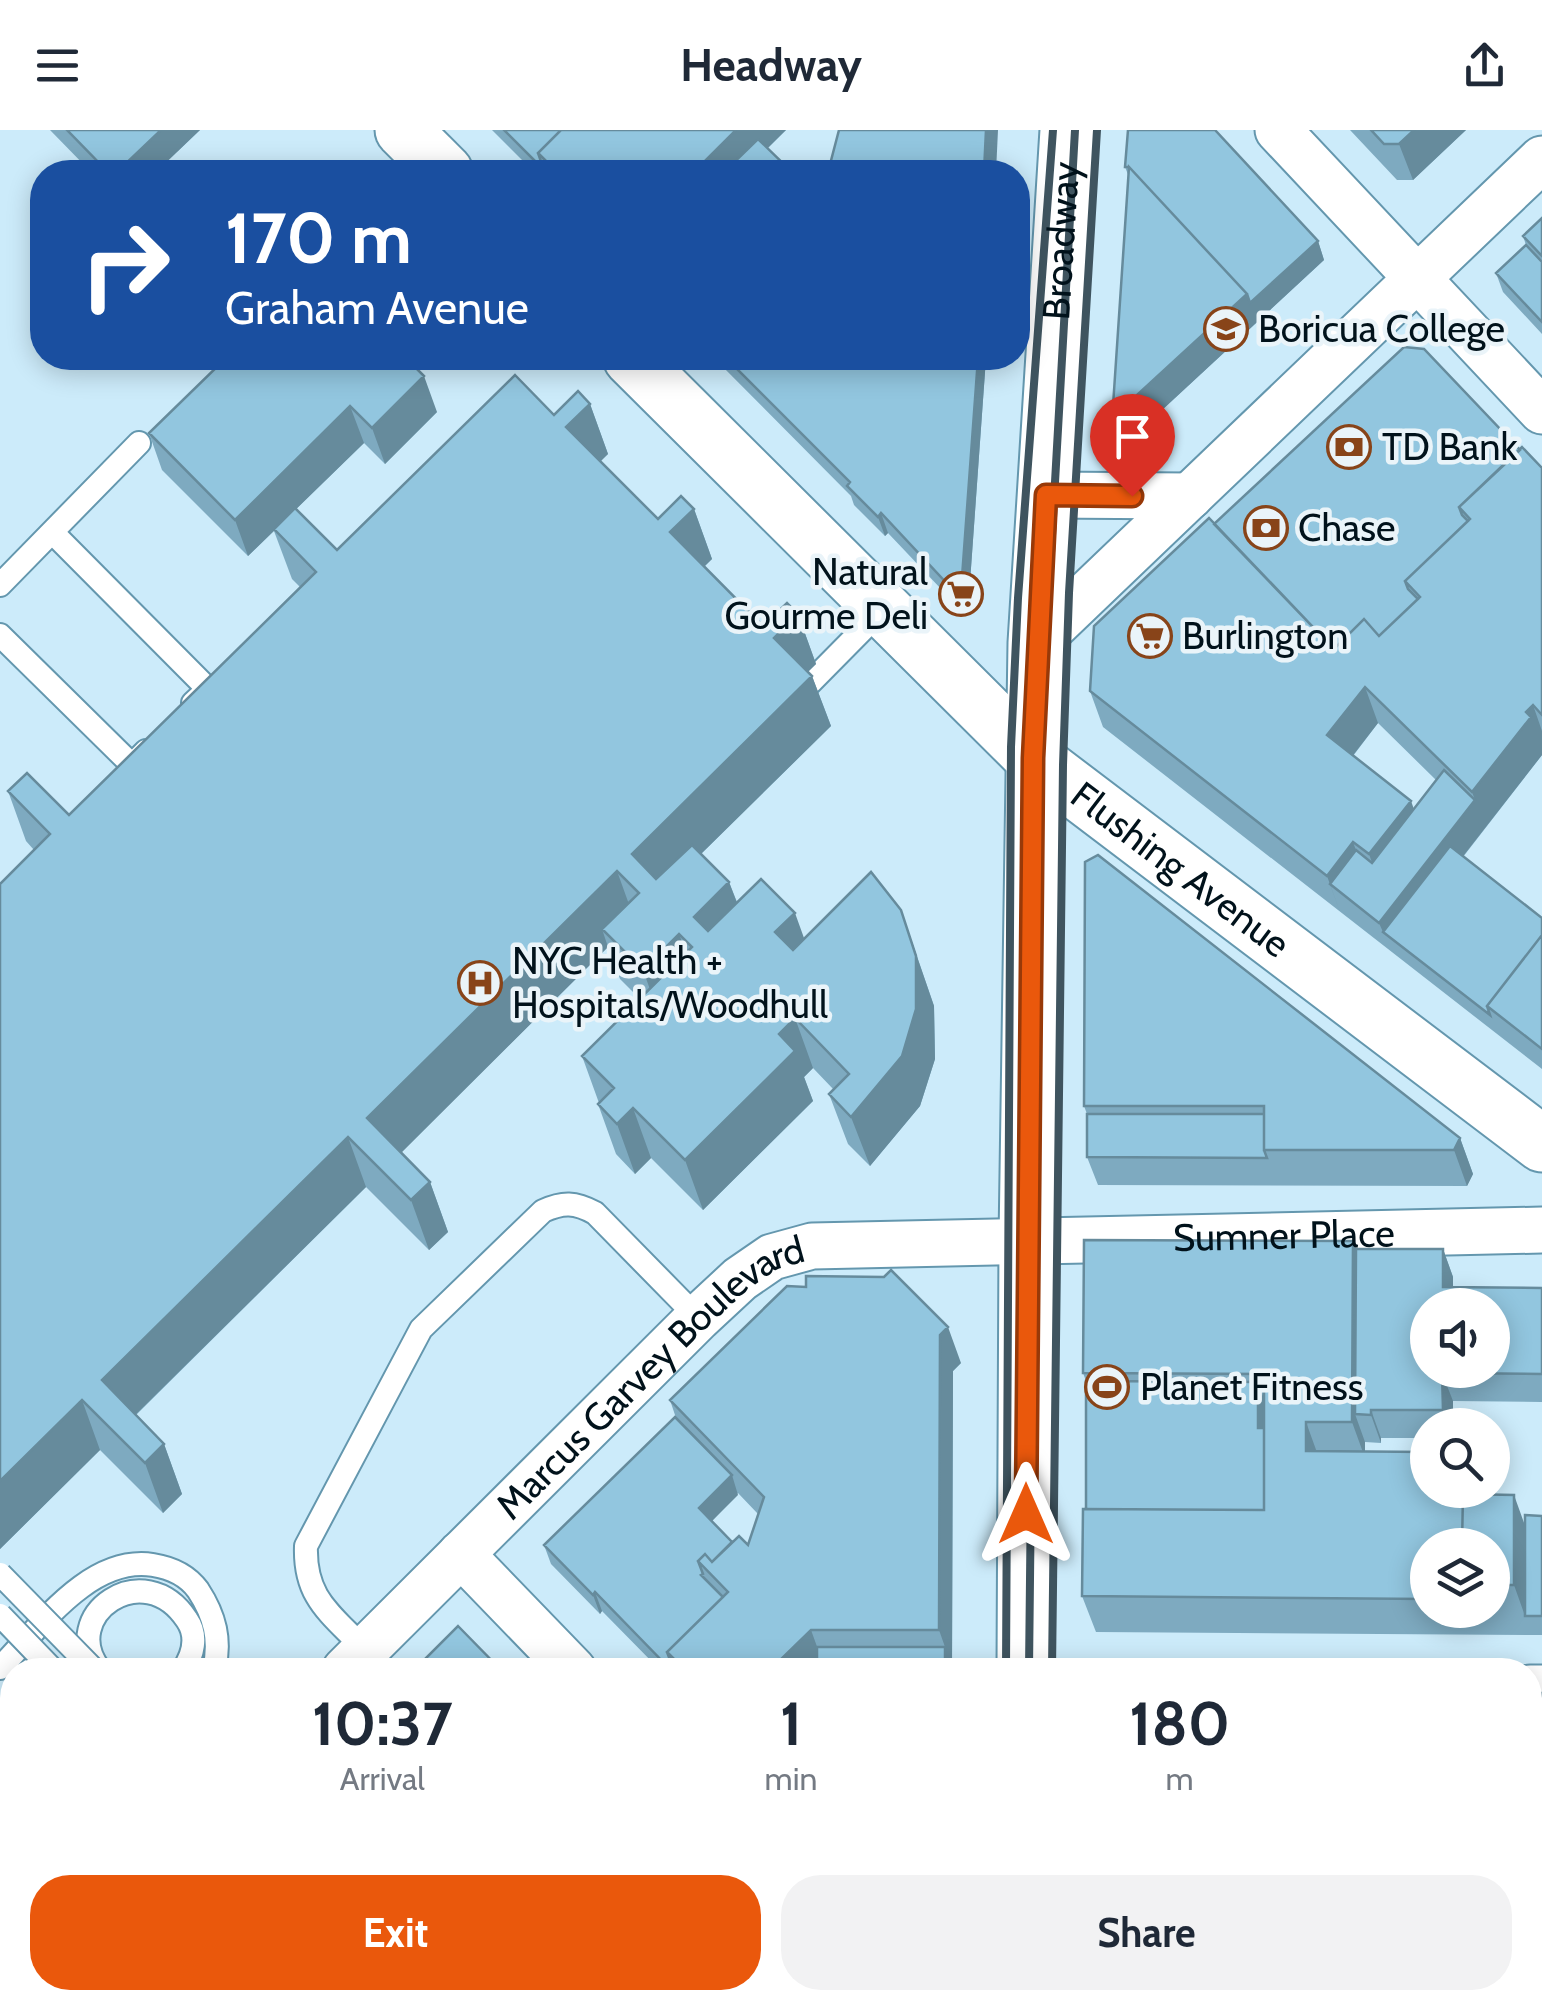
<!DOCTYPE html>
<html lang="en">
<head>
<meta charset="utf-8">
<style>
  :root { --surface:#fff; --page:#f2f2f3; --text:#1f2937; --muted:#747a83; --accent:#ea580c }
  body { margin:0; font-family:Cabin,sans-serif; background:var(--page); color:var(--text); height:100vh; display:flex; flex-direction:column; font-size:38px; white-space:nowrap }
  * { box-sizing:border-box; margin:0 }
  p { font-size:32px; color:var(--muted) }
  .icon { flex:none; width:55px; height:55px; fill:none; stroke:currentColor; stroke-width:2; stroke-linecap:round; stroke-linejoin:round }
  .map { position:relative; flex:1; overflow:hidden }
  .side { position:absolute; left:0px; top:1528px; width:1542px; height:352px; display:flex; flex-direction:column; background:var(--surface); border-radius:40px 40px 0 0; box-shadow:0 5px 25px #0003 }
  .side>* { flex:none }
  .banner { position:absolute; left:30px; top:30px; width:1000px; height:210px; border-radius:40px; box-shadow:0 5px 25px #0003; background:#1a4fa0; color:#fff; overflow:hidden }
  .controls { position:absolute; left:1410px; top:1158px; display:grid; gap:20px }
  .controls a { display:grid; place-items:center; width:100px; height:100px; border-radius:50%; background:var(--surface); box-shadow:0 5px 25px #0003; font-size:50px }
  .pin { position:absolute; display:grid; place-items:center; width:85px; height:85px; color:#fff; margin:-102px -42px; border-radius:50% 50% 50% 0; rotate:-45deg; box-shadow:0 0 10px #0007 }
  .pin .icon { rotate:45deg }
  .me { position:absolute; width:110px; margin:-55px; rotate:0deg; stroke-linejoin:round; filter:drop-shadow(0 0 8px #0008) }
  .turn { display:flex; align-items:center; gap:35px; height:210px; padding:0 30px; font-size:45px }
  .turn .icon { width:130px; height:130px; stroke-width:2.5 }
  .turn b { display:block; font-size:70px; line-height:85px }
  .eta { display:flex; justify-content:space-evenly; align-items:center; height:170px; text-align:center }
  .eta b { font-size:60px; font-weight:700; line-height:70px }
  .button { display:flex; gap:20px; margin-top:auto; padding:20px 30px }
  .button a { flex:1; height:115px; border-radius:40px; background:var(--accent); color:#fff; font-size:40px; font-weight:700; line-height:115px; text-align:center }
  .button a+a { background:var(--page); color:var(--text) }
  header { display:flex; justify-content:space-between; align-items:center; height:130px; padding:0 30px; background:var(--surface); font-size:45px; font-weight:700 }
  .map>svg:first-child { display:block }
  .lines { fill:none; stroke-linecap:round; stroke-linejoin:round }
  .service-casing { stroke:#6497ae; stroke-width:26 }
  .minor-casing { stroke:#6497ae; stroke-width:49 }
  .primary-casing { stroke:#6497ae; stroke-width:59 }
  .service { stroke:#fff; stroke-width:22 }
  .minor { stroke:#fff; stroke-width:45 }
  .primary { stroke:#fff; stroke-width:55 }
  .rail { stroke:#3f545f; stroke-width:8 }
  .service-bridge-casing { stroke:#6497ae; stroke-width:26; stroke-linecap:butt }
  .service-bridge { stroke:#fff; stroke-width:22 }
  .wall { fill:#7eaac0; fill-rule:evenodd }
  .shaded-wall { fill:#668b9c }
  .building { fill:#92c6df; stroke:#668b9c; stroke-width:2.5; fill-rule:evenodd }
  .route-casing { stroke:#983908; stroke-width:25 }
  .route { stroke:#ea580c; stroke-width:18 }
  .labels { text-anchor:middle; stroke-width:9; stroke-linejoin:round; paint-order:stroke }
  .street-label { font-size:38px; fill:#01121b; stroke:#eaf4f9 }
  .poi-label { font-size:38px; fill:#01121b; stroke:#eaf4f9; text-anchor:start }
</style>
</head>
<body>
<header><svg class="icon" aria-label="menu" viewBox="0 0 24 24"><path d="M4 6h16M4 12h16M4 18h16"/></svg>Headway<svg class="icon" aria-label="share" viewBox="0 0 24 24"><path d="M12 15V3M7 8l5-5 5 5M5 13v7h14v-7"/></svg></header>
<div class="map">
<svg width="1542" height="1879" viewBox="0 0 1542 1879">
  <rect width="100%" height="100%" fill="#ccebfa"/>
  <g class="lines">
    <g class="service-casing">
      <path id="service" d="M52,402L208,559L193,573
        M0,455L139,313
        M0,505L132,635L146,621
        M799,564L883,479
        M365,1520C332,1484 304,1469 306,1416L421,1199L543,1081C563,1072 575,1072 595,1083L698,1188
        M0,1538C40,1497 90,1425 153,1435C172,1438 187,1445 198,1460C215,1486 221,1510 214,1540
        M100,1540C57,1486 144,1424 187,1490C198,1506 193,1525 183,1540"/>
    </g>
    <g class="minor-casing">
      <g id="minor">
        <path d="M1278,0L1542,281"/>
        <path d="M1046,365L1190,366"/>
        <path d="M1036,513L1542,29"/>
        <path d="M461,1424L573,1540"/>
        <path id="s1" d="M345,1540L698,1188L740,1149L772,1127L812,1116L1542,1100"/>
        <path d="M1530,1558H1542"/>
        <path d="M0,1660L12,1673"/>
        <path d="M205,1868L216,1879"/>
        <path d="M890,1868L901,1879"/>
        <path d="M11,1879L22,1868"/>
      </g>
    </g>
    <g class="primary-casing">
      <g id="primary">
        <path d="M403,0L445,42"/>
        <path id="s2" d="M631,228L1033,628L1542,1014"/>
        <path id="s3" d="M1025,1540L1027,1110L1036,513L1068,0"/>
        <path d="M1027,1868L1028,1879"/>
      </g>
    </g>
    <use href="#service" class="service"/>
    <use href="#minor" class="minor"/>
    <use href="#primary" class="primary"/>
    <path class="rail" d="M1006,1540L1011,617L1018,468L1053,0
      M1029,1540L1039,634L1075,0
      M1052,1540L1063,635L1069,463L1097,0
      M1003,1879V1868
      M1025,1879L1026,1868
      M1048,1879L1049,1868"/>
    <g class="service-bridge-casing">
      <path id="service-bridge" d="M0,1444L94,1540
        M0,1485L53,1540"/>
    </g>
    <use href="#service-bridge" class="service-bridge"/>
  </g>
  <path class="wall" d="M50,0H200L156,42H91Z
    M492,0H786L768,18L792,42H534Z
    M1128,0L1318,111L1324,130L1135,305L1123,304L1113,276L1129,47L1125,37Z
    M1350,0H1466L1413,50H1397Z
    M1542,88V204L1503,162L1496,143L1526,115L1523,106Z
    M226,228L437,282L385,334L364,313L296,379L337,420L554,285L590,274L608,324L600,331L658,389L694,379L712,429L704,437L763,496L798,484L816,534L808,542L812,546L831,596L701,724L729,752L737,772L804,809L901,780L934,876L935,929L920,976L870,1036L848,1014L829,964L834,960L813,938L804,947L813,971L703,1080L651,1028L635,1044L616,1024L598,974L599,973L582,926L640,869L620,849L608,817L401,1022L430,1052L448,1102L429,1120L366,1057L136,1285L164,1314L182,1364L163,1383L100,1320L0,1419L34,720L26,711L8,661L69,685L300,457L292,449L274,401L248,426L162,340L149,303Z
    M714,228H986L968,480H961L888,403L885,406L854,375L851,366Z
    M1520,320L1542,338V625L1463,727L1542,788V939L1103,597L1090,561L1214,394ZM1378,593L1436,650L1414,679L1353,626Z
    M1085,732L1460,1008L1473,1044L1467,1056L1098,1055L1087,1027V984L1084,976Z
    M1353,1111L1356,1119H1443L1453,1147V1157L1542,1158V1272L1453,1271V1295H1428V1308H1381V1313L1365,1312V1322L1428,1360H1481V1364L1525,1395L1542,1386V1505L1096,1502L1082,1466L1086,1379V1251L1083,1243ZM1428,1415H1492V1480H1428Z
    M961,1233L953,1241L952,1540H660L602,1481L600,1484L551,1434L544,1415L676,1288L670,1270ZM738,1363L758,1384L748,1415L732,1412L712,1391Z
    M1530,1563H1542V1778L1536,1761H1530Z
    M326,1868H526L538,1879H330Z
    M682,1868H819L831,1879H693Z
    M1080,1868H1371V1871H1352L1351,1879H1080Z"/>
  <path class="shaded-wall" d="M161,0H200L156,42H117Z
    M736,0H786L743,42H694Z
    M986,0H998L996,42H984Z
    M1414,0H1466L1413,50L1399,14Z
    M1318,111L1324,130L1135,305L1124,277L1247,164Z
    M978,228H986L968,480L961,461Z
    M424,246L437,282L385,334L372,298Z
    M590,274L608,324L585,347L566,297Z
    M350,276L364,313L248,426L235,390Z
    M694,379L712,429L688,452L670,402Z
    M881,383L888,403L885,406L878,387Z
    M798,484L816,534L792,557L774,508Z
    M812,546L831,596L650,774L632,724Z
    M1365,557L1378,593L1340,642L1327,605Z
    M1533,575L1542,601V625L1396,812L1383,802L1379,793L1475,670L1472,662L1526,582Z
    M1411,671L1424,707L1382,761L1369,724Z
    M1353,712L1366,748L1330,754L1340,782L1327,746Z
    M617,741L635,791L602,799L608,817L386,1038L367,988Z
    M729,752L748,802L713,837L694,787Z
    M901,780L934,876L935,929L920,976L870,1036L851,987Z
    M795,783L813,833L793,852L775,802Z
    M679,804L698,854L661,890L643,840Z
    M795,888L813,938L804,947L813,971L703,1080L685,1030L779,904Z
    M633,978L651,1028L635,1044L617,994Z
    M348,1007L366,1057L120,1300L102,1250Z
    M1460,1008L1473,1044L1467,1056L1454,1020Z
    M430,1052L448,1102L429,1120L411,1070Z
    M1353,1111L1366,1147L1355,1284L1365,1312V1328L1352,1292Z
    M1443,1119L1453,1147V1175L1443,1157Z
    M948,1197L961,1233L953,1241L952,1540H945V1517L939,1500L940,1205Z
    M1442,1243L1453,1271V1295H1448L1443,1280Z
    M1258,1252L1268,1280L1277,1416L1258,1298Z
    M82,1270L100,1320L0,1419V1351Z
    M1371,1280L1381,1308V1313L1371,1285Z
    M1306,1292L1319,1328L1306,1321Z
    M164,1314L182,1364L163,1383L145,1333Z
    M732,1345L738,1365L706,1397L699,1378Z
    M1468,1360H1481V1415H1467Z
    M1514,1365L1532,1415L1525,1486L1514,1455Z
    M595,1462L602,1481L600,1484L593,1465Z
    M811,1500L824,1536L820,1540H770Z
    M455,1868H505L494,1879H444Z
    M1338,1868H1350L1351,1879H1338Z"/>
  <path class="building" d="M67,0H161L117,42H108Z
    M504,0H561L538,23L544,40Z
    M561,0H736L694,42H557L538,23Z
    M839,0H986L984,42H828Z
    M1128,0H1215L1318,111L1250,173L1247,164L1129,37H1125Z
    M1371,0H1414L1399,14H1384Z
    M758,9L792,42H724Z
    M1129,37L1247,164L1124,277L1113,276Z
    M1542,88V126L1523,106Z
    M1526,115L1542,132V192L1496,143Z
    M1404,217L1424,219L1520,320L1459,377L1462,385L1468,391L1405,451L1408,459L1418,469L1379,506L1364,489L1334,519L1214,394Z
    M226,228H406L424,246L372,298L350,276L235,390L149,303Z
    M726,228H978L961,461H954L881,383L878,387L847,356L850,352Z
    M515,245L554,285L578,261L590,274L566,297L658,389L681,366L694,379L670,402L763,496L787,473L798,484L774,508L812,546L632,724L656,749L692,715L729,752L694,787L708,801L761,749L795,783L775,802L793,820L871,742L901,780L916,826V879L902,926L851,987L829,964L849,944L795,888L779,904L795,921L685,1030L633,978L617,994L598,974L614,958L582,926L692,817L679,804L643,840L602,799L639,763L617,741L367,988L430,1052L411,1070L348,1007L102,1250L164,1314L145,1333L82,1270L0,1351V754L50,704L8,661L27,643L69,685L316,442L274,399L295,378L337,420Z
    M1522,317L1542,338V585L1533,575L1526,582L1531,587L1472,662L1365,557L1327,605L1411,671L1369,724L1353,712L1327,746L1090,561L1094,496L1209,388L1334,519L1364,489L1379,506L1420,467L1405,451L1470,389L1459,377Z
    M1444,640L1475,670L1379,793L1330,754L1356,720L1372,733Z
    M1450,716L1542,788V805L1487,876L1490,885L1383,802Z
    M1098,725L1460,1008L1454,1020H1264V976H1084L1085,732Z
    M1542,805V919L1487,876Z
    M1087,984H1264V1020L1267,1028L1087,1027Z
    M1084,1110L1353,1111L1352,1292H1306V1321L1428,1322V1360H1468V1364H1463L1462,1415H1428V1469L1082,1466L1083,1379L1264,1380V1244L1083,1243Z
    M1356,1119H1443V1157L1542,1158V1244L1442,1243L1443,1280H1371V1285L1355,1284ZM1428,1175H1492V1240H1428Z
    M891,1140L948,1197L940,1205L939,1500H811L770,1540H685L667,1522L728,1462L698,1431L705,1424L712,1432L739,1406L748,1415L764,1367L670,1270L787,1156L806,1157V1146L884,1147Z
    M1086,1251L1258,1252V1298H1264V1380L1086,1379Z
    M675,1287L732,1345L699,1378L732,1412L712,1432L705,1424L698,1431L703,1444L701,1445L723,1467L667,1522L673,1538L671,1540L595,1462L593,1465L544,1415Z
    M1463,1364L1514,1365V1455H1492V1415H1462Z
    M1525,1385L1542,1386V1486H1525Z
    M458,1496L501,1540H414Z
    M817,1517H945V1540H817Z
    M1530,1563H1542V1728H1540V1738H1530Z
    M1540,1829H1542V1879H1540Z
    M1530,1854H1540V1879H1410V1868H1530Z
    M330,1868H455L444,1879H342Z
    M466,1868H526L538,1879H455Z
    M694,1868H819L831,1879H705Z
    M1080,1868H1338V1879H1080Z"/>
  <g class="lines">
    <g class="route-casing">
      <path id="route" d="M1026,1384L1033,628L1046,365L1132,366"/>
    </g>
    <use href="#route" class="route"/>
  </g>
  <defs>
    <g id="university-ring" transform="scale(2.25)"><circle r="9.5" fill="#eaf4f9" stroke="#884419" stroke-width="1.5"/><path d="M0-5L7-2L0 1L-7-2ZM-4 1L0 2.5L4 1V4Q0 6-4 4Z" fill="#884419"/></g>
    <g id="bank-ring" transform="scale(2.25)"><circle r="9.5" fill="#eaf4f9" stroke="#884419" stroke-width="1.5"/><path d="M-6-4H6V4H-6ZM0-2.3a2.3 2.3 0 1 0 0 4.6a2.3 2.3 0 1 0 0-4.6Z" fill="#884419"/></g>
    <g id="supermarket-ring" transform="scale(2.25)"><circle r="9.5" fill="#eaf4f9" stroke="#884419" stroke-width="1.5"/><path d="M-6-5.5h2.5l.6 2H6L4.5 2H-2.5L-4.4-4H-6ZM-1.5 3.2a1.3 1.3 0 1 0 .1 0ZM3 3.2a1.3 1.3 0 1 0 .1 0Z" fill="#884419"/></g>
    <g id="hospital-ring" transform="scale(2.25)"><circle r="9.5" fill="#eaf4f9" stroke="#884419" stroke-width="1.5"/><path d="M-5-5h3v3.5h4V-5h3V5h-3V1.5h-4V5h-3Z" fill="#884419"/></g>
    <g id="stadium-ring" transform="scale(2.25)"><circle r="9.5" fill="#eaf4f9" stroke="#884419" stroke-width="1.5"/><path d="M0-5a6.5 5 0 1 0 0 10a6.5 5 0 1 0 0-10ZM-3.5-1.8h7v3.6h-7Z" fill="#884419"/></g>
  </defs>
  <g fill-rule="evenodd">
    <use href="#university-ring" x="1226" y="199"/>
    <use href="#bank-ring" x="1349" y="317"/>
    <use href="#bank-ring" x="1266" y="398"/>
    <use href="#supermarket-ring" x="961" y="464"/>
    <use href="#supermarket-ring" x="1150" y="506"/>
    <use href="#hospital-ring" x="480" y="853"/>
    <use href="#stadium-ring" x="1107" y="1257"/>
  </g>
  <g class="labels">
    <g class="street-label">
      <text dy="13" stroke="none"><textPath href="#s3" startOffset="1430">Broadway</textPath></text>
      <text dy="13" stroke="none"><textPath href="#s2" startOffset="752">Flushing Avenue</textPath></text>
      <text dy="13" stroke="none"><textPath href="#s1" startOffset="1108">Sumner Place</textPath></text>
      <text dy="13" stroke="none"><textPath href="#s1" startOffset="425">Marcus Garvey Boulevard</textPath></text>
    </g>
    <g class="poi-label">
      <text x="1258" y="212">Boricua College</text>
      <text x="1382" y="330">TD Bank</text>
      <text x="1298" y="411">Chase</text>
      <text x="928" y="455" text-anchor="end">Natural<tspan x="928" dy="44">Gourme Deli</tspan></text>
      <text x="1182" y="519">Burlington</text>
      <text x="512" y="844">NYC Health +<tspan x="512" dy="44">Hospitals/Woodhull</tspan></text>
      <text x="1140" y="1270">Planet Fitness</text>
    </g>
  </g>
</svg>
<div class="controls">
<a><svg class="icon" aria-label="sound" viewBox="0 0 24 24"><path d="M4 9h4l5-4v14l-5-4H4zM17 9q2 3 0 6"/></svg></a>
<a><svg class="icon" aria-label="search" viewBox="0 0 24 24"><circle cx="10" cy="10" r="6"/><path d="M15 15l6 6"/></svg></a>
<a><svg class="icon" aria-label="layers" viewBox="0 0 24 24"><path d="M12 4l9 5-9 5-9-5zM3 14l9 5 9-5"/></svg></a>
</div>
<div class="pin" style="left:1132px;top:366px;background:#d93025"><svg class="icon" aria-label="arrive" viewBox="0 0 24 24"><path d="M6 21V4h12l-3 4 3 4H6"/></svg></div>
<svg class="me" style="left:1026px;top:1384px" viewBox="-20 -20 40 40"><path d="M0-17L14 15 0 8-14 15z" fill="#ea580c" stroke="#fff" stroke-width="4"/></svg>
<div class="banner">
<div class="turn"><svg class="icon" aria-label="right" viewBox="0 0 24 24"><path d="M7 20v-9h11M14 6l5 5-5 5"/></svg><div><b>170 m</b>Graham Avenue</div></div>
</div>
<section class="side">
<div class="eta">
<div><b>10:37</b><p>Arrival</p></div>
<div><b>1</b><p>min</p></div>
<div><b>180</b><p>m</p></div>
</div>
<div class="button"><a>Exit</a><a>Share</a></div>
</section>
</div>
</body>
</html>
